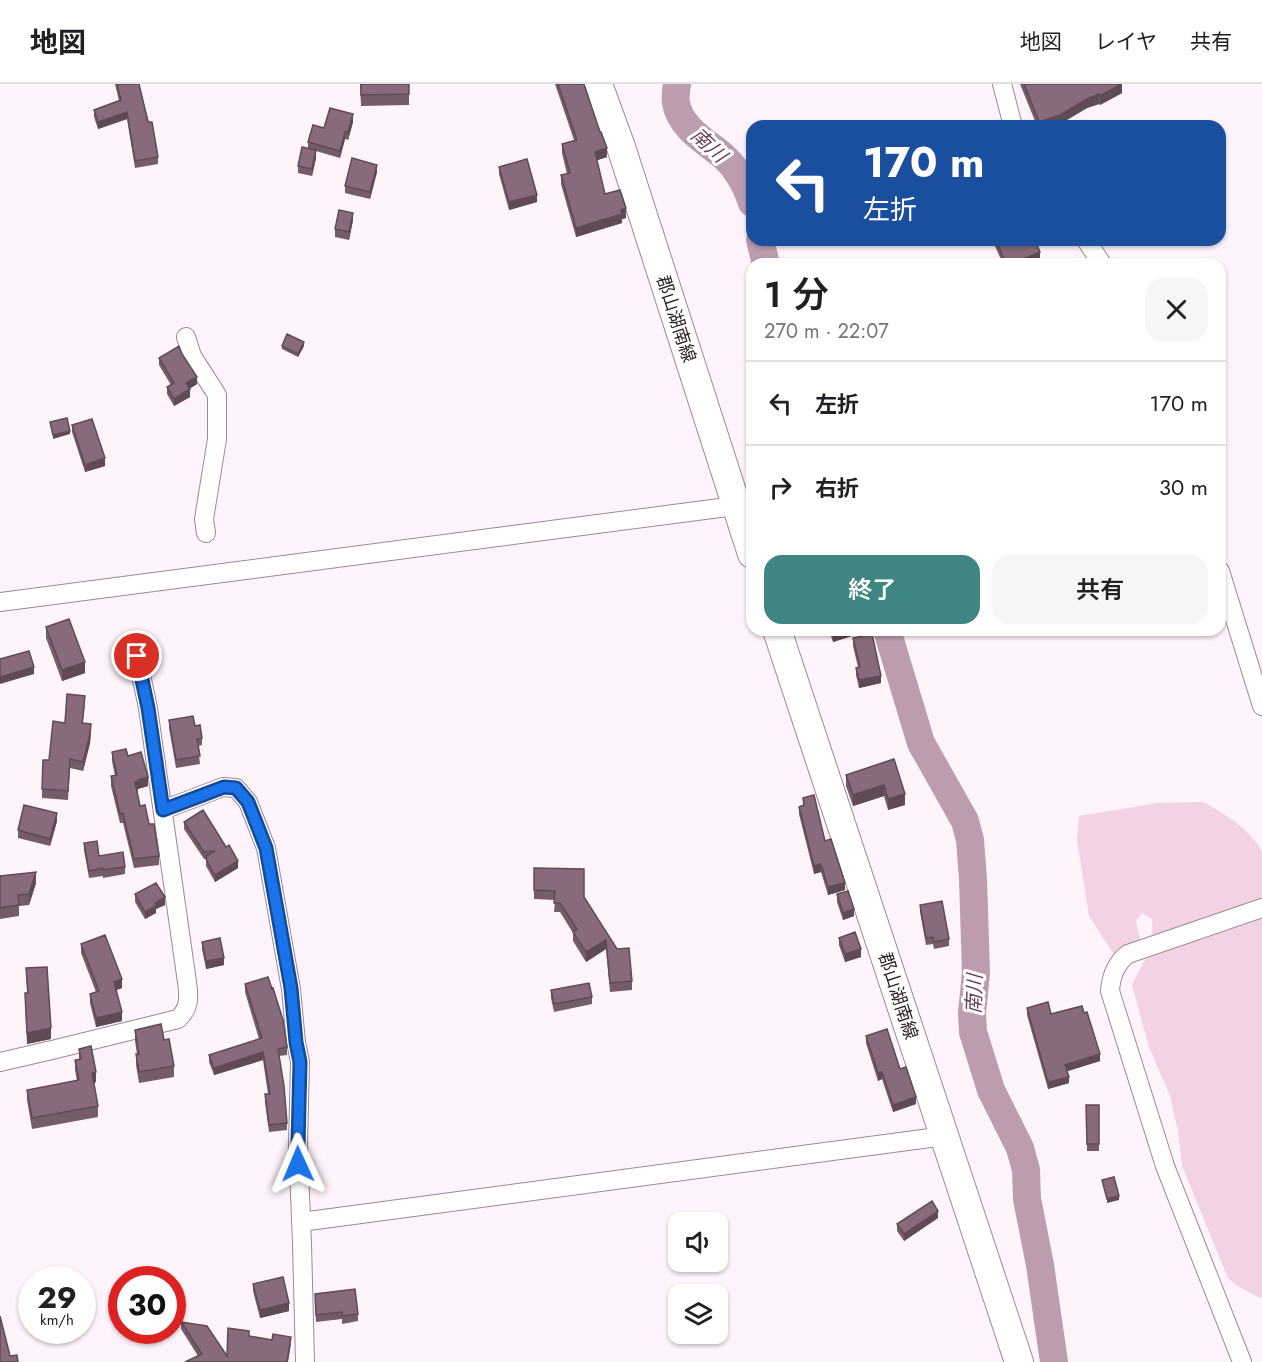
<!DOCTYPE html>
<html lang="ja">
<head>
<meta charset="utf-8">
<style>
  :root { --surface:#fff; --page:#f6f6f6; --text:#202124; --muted:#757577; --line:#e0e0e0; --accent:#3f8683 }
  body { margin:0; font-family:Jost,"Noto Sans JP",sans-serif; background:var(--page); color:var(--text); height:100vh; display:flex; flex-direction:column; font-size:22px; white-space:nowrap }
  * { box-sizing:border-box; margin:0 }
  p { font-size:20px; color:var(--muted) }
  .icon { flex:none; width:33px; height:33px; fill:none; stroke:currentColor; stroke-width:2; stroke-linecap:round; stroke-linejoin:round }
  .map { position:relative; flex:1; overflow:hidden }
  .side { position:absolute; left:746px; top:174px; width:480px; height:378px; display:flex; flex-direction:column; background:var(--surface); border-radius:18px; box-shadow:0 2px 4px #0004 }
  .side>* { flex:none }
  .top-card { position:absolute; left:746px; top:36px; width:480px; height:126px; border-radius:18px; box-shadow:0 2px 4px #0004; background:#1a4fa0; color:#fff; overflow:hidden }
  .fabs { position:absolute; left:668px; top:1128px; display:grid; gap:12px }
  .fabs a { display:grid; place-items:center; width:60px; height:60px; border-radius:12px; background:var(--surface); box-shadow:0 2px 4px #0004; font-size:30px }
  .speed { position:absolute; left:18px; top:1182px; display:flex; gap:12px; font-size:30px; font-weight:700; text-align:center }
  .speed>* { display:grid; place-content:center; width:78px; height:78px; border-radius:50%; background:var(--surface); box-shadow:0 2px 4px #0004; line-height:1 }
  .speed small { font-size:15px; font-weight:400 }
  .speed .limit { border:9px solid #d22; background:#fff; color:#111 }
  .pin { position:absolute; display:grid; place-items:center; width:51px; height:51px; color:#fff; margin:-26px; border:3px solid #fff; border-radius:50%; box-shadow:0 2px 6px #0007 }
  .me { position:absolute; width:66px; margin:-33px; rotate:359deg; stroke-linejoin:round; filter:drop-shadow(0 0 4px #0008) }
  .turn { display:flex; align-items:center; gap:21px; height:126px; padding:0 18px; font-size:27px }
  .turn .icon { width:78px; height:78px; stroke-width:2.5 }
  .turn b { display:block; font-size:42px; line-height:51px }
  .round { display:grid; place-items:center; flex:none; width:63px; height:63px; border-radius:18px; background:var(--page) }
  .overview { display:flex; align-items:center; justify-content:space-between; height:102px; padding:0 18px }
  h1 { font-size:36px; font-weight:600; line-height:45px }
  .action { display:flex; gap:12px; margin-top:auto; padding:12px 18px }
  .action a { flex:1; height:69px; border-radius:18px; background:var(--accent); color:#fff; font-size:24px; font-weight:600; line-height:69px; text-align:center }
  .action a+a { background:var(--page); color:var(--text) }
  ul { padding:0; list-style:none }
  li { display:flex; align-items:center; gap:18px; height:84px; padding:0 18px; border-top:2px solid var(--line) }
  li div { flex:1 }
  li b { display:block; font-size:22px }
  li em { font-style:normal }
  header { display:flex; align-items:center; gap:36px; box-sizing:border-box; height:84px; padding:0 30px; background:var(--surface); border-bottom:2px solid var(--line) }
  header strong { font-size:28px }
  nav { display:flex; gap:33px; margin-inline-start:auto; font-size:21px }
  .map>svg:first-child { display:block }
  .green { fill:#f1d3e5 }
  .lines { fill:none; stroke-linecap:round; stroke-linejoin:round }
  .river { stroke:#bb9daf; stroke-width:28 }
  .street-casing { stroke:#9f8796; stroke-width:20 }
  .primary-casing { stroke:#9f8796; stroke-width:30 }
  .street { stroke:#fff; stroke-width:18 }
  .primary { stroke:#fff; stroke-width:28 }
  .wall { fill:#745c6b }
  .shaded-wall { fill:#5e4b57 }
  .building { fill:#876b7c; stroke:#5e4b57; stroke-width:1.5 }
  .route-casing { stroke:#114b97; stroke-width:15 }
  .route { stroke:#1a73e8; stroke-width:10 }
  .labels { text-anchor:middle; stroke-width:6; stroke-linejoin:round; paint-order:stroke }
  .street-label { font-size:18px; fill:#2b2127; stroke:#fff }
  .water-label { font-size:20px; font-style:italic; fill:#6b3f5c; stroke:#fff }
</style>
</head>
<body>
<header>
<strong>地図</strong>
<nav><a>地図</a><a>レイヤ</a><a>共有</a></nav>
</header>
<div class="map">
<svg width="1262" height="1278" viewBox="0 0 1262 1278">
  <rect width="100%" height="100%" fill="#fff4fb"/>
  <path class="green" d="M1203,718C1226,730 1249,745 1262,767V1213L1260,1214L1237,1202L1228,1194L1182,1082L1178,1047L1170,1012L1149,963L1132,901L1153,860L1152,835L1142,829L1136,837L1141,861L1114,871L1089,832L1077,756L1079,732L1158,719Z"/>
  <g class="lines">
    <path class="river" d="M677,0C676,6 675,13 676,19C680,43 705,57 722,71C736,83 746,101 752,119
      M760,156L766,180
      M887,546L921,659L965,737L970,756L973,795L976,889L972,929L973,948L991,1006L1020,1064L1026,1086L1027,1115L1040,1181L1054,1278"/>
    <g class="street-casing">
      <path id="street" d="M1002,0L1013,42
        M1086,156L1102,180
        M186,253L192,272L217,311V355L204,435L206,449
        M1220,487L1262,622
        M0,518L735,422
        M163,726L223,703L236,704L248,718L266,764L291,905L296,958L300,978L298,1061L302,1159L305,1278
        M0,978L52,966L178,935C190,924 189,912 187,898L148,624L137,572
        M301,1138L945,1052
        M1242,1278L1165,1082L1110,907C1111,892 1117,878 1128,870L1262,824"/>
    </g>
    <g class="primary-casing">
      <path id="primary" d="M598,0L621,63L752,470
        M777,546L1019,1278"/>
    </g>
    <use href="#street" class="street"/>
    <use href="#primary" class="primary"/>
  </g>
  <path class="wall" d="M115,0H139L158,73V80L135,84L127,35L98,45L94,33V26L119,17Z
    M360,0H409V21L361,22Z
    M555,0H584L607,73L597,76L605,110L626,134L622,135V139L576,153L561,100V91L567,90L562,69V60L574,56Z
    M1020,0H1122V9L1100,21L1099,20L1087,24L1060,40L1054,42H1037Z
    M353,38L348,56L345,55L340,74L316,67V74L312,92L298,89V82L308,64V58L324,44Z
    M499,83L537,118L509,126L499,90Z
    M377,88L370,115L345,109V102Z
    M353,136L349,156L335,153V145Z
    M995,156H1035L1040,175L1029,180H1003L995,162Z
    M282,262H304L298,273L282,265Z
    M182,270L197,300L189,305L190,313L174,322L167,310V303L171,301L159,281V274Z
    M72,341L105,382L85,388L72,348Z
    M46,543L85,589L62,597L46,554Z
    M829,546H855V551L833,558Z
    M853,554L881,599L859,604L856,591V584L858,583L853,562Z
    M85,621L83,639L91,649L90,659L83,687L70,684L68,716L42,714V705L49,676L65,639Z
    M169,636L195,642L202,654V661L198,662L200,680L176,684L169,644Z
    M112,668L128,672L148,702L138,705V707H137L140,722L149,740L159,772V781L134,784L123,739H120L111,702V692H115L112,677Z
    M894,675L905,721L888,726L884,712L853,722L846,702V691Z
    M803,714L825,757L845,806L828,811L821,788L814,790L799,730V723L803,722Z
    M57,737L50,762L18,754V746Z
    M184,738L238,784L215,798L206,782V775H204L184,745Z
    M84,759L99,772L125,783V790L103,794V792L89,794L84,766Z
    M534,784L584,813L632,897V906L610,908L606,865L586,878L573,857V849L560,828H554L555,816L534,815Z
    M0,792L36,799L29,821L19,822V832L0,835Z
    M135,810L165,821L156,825V829L145,835L135,818Z
    M837,810L854,832L843,836L837,818Z
    M920,821L949,855V862L934,865L933,860L926,861L920,828Z
    M839,854L861,873L845,878L839,861Z
    M202,858L224,881L206,885L202,865Z
    M81,860L122,904L116,906L122,937L96,943L90,919V910L96,908L81,869Z
    M26,884L51,955L27,960L25,920V909H27Z
    M245,900L287,963V971L279,972L287,1039V1046L269,1048L265,1018V1010H268L263,976L214,991L209,978V971L259,955L245,908Z
    M551,906L592,913V920L554,928L551,914Z
    M1027,924L1051,930L1100,977L1067,987L1069,999L1048,1005L1027,931Z
    M135,946L164,956L174,982V993L139,999L136,981V970H137L135,957Z
    M866,952L900,985L916,1020L893,1028L882,995L878,997L866,959Z
    M79,965L96,998L94,999L98,1022V1033L32,1045L27,1016V1006L77,997L75,986V976L79,975Z
    M1086,1021H1099V1067H1087Z
    M938,1134L904,1157L897,1147V1140Z
    M253,1200L289,1227L260,1234L253,1207Z
    M315,1218L358,1230V1237L342,1240V1235L316,1238Z
    M181,1238L227,1272L249,1252L291,1260L288,1278L198,1272L181,1245Z"/>
  <path class="shaded-wall" d="M1121,0H1122V9L1100,21V12Z
    M1099,10V20L1087,24L1060,40L1054,42H1039V38L1087,15Z
    M127,28V35L98,45V38Z
    M353,30V38L348,56V48Z
    M345,48V55L340,74V67Z
    M607,64V73L595,77V68Z
    M316,66V74L312,92V85Z
    M377,81V88L370,115V108Z
    M537,111V118L509,126V118Z
    M626,124V134L622,135V139L576,153V144Z
    M353,129V136L349,156V148Z
    M1040,168V175L1029,180H1011Z
    M304,258V262L298,273V270Z
    M197,293V300L186,307V299Z
    M190,305V313L174,322V315Z
    M70,347V350L53,355V351Z
    M105,374V382L85,388V381Z
    M849,546H855V551L833,558V551Z
    M85,578V589L62,597V586Z
    M34,583V590L0,600V593Z
    M881,592V599L859,604V596Z
    M91,640L90,659L83,687V678Z
    M148,693V702L138,705V707L135,708V698L138,696Z
    M884,701V712L853,722V711Z
    M905,710V721L888,726V715Z
    M57,729V737L50,762V755Z
    M238,777V784L215,798V791Z
    M821,780V788L814,790V782Z
    M36,788V799L29,821V810Z
    M845,799V806L828,811V803Z
    M165,813V821L156,825V829L145,835V828L155,819Z
    M854,825V832L843,836V829Z
    M606,856V865L586,878V868Z
    M861,865V873L845,878V870Z
    M224,874V881L206,885V877Z
    M122,895V904L114,907V898Z
    M122,928V937L96,943V934Z
    M51,944V955L27,960V949Z
    M263,968V976L214,991V984Z
    M1100,970V977L1065,988V981Z
    M96,988V998L92,999V989Z
    M882,988V995L878,997V989Z
    M1069,993V999L1048,1005V998Z
    M916,1013V1020L893,1028V1021Z
    M1119,1112V1116L1107,1119V1115Z
    M938,1127V1134L904,1157V1150Z
    M289,1219V1227L260,1234V1226Z"/>
  <path class="building" d="M117,0H139L148,38H152L158,73L135,77L127,28L98,38L94,26L121,16Z
    M361,0H409V10L361,11Z
    M558,0H584L600,48H601L607,64L595,68L605,110L620,106L626,124L621,126L622,130L576,144L561,91L570,89L562,60L577,56Z
    M1024,0H1121L1100,12L1099,10L1087,15L1060,31L1039,38Z
    M330,24L353,30L348,48H345L340,67L308,58L313,41L324,44Z
    M302,63L316,66L312,85L298,82Z
    M352,74L377,81L370,108L345,102Z
    M527,75L537,111L509,118L499,83Z
    M339,126L353,129L349,148L335,145Z
    M996,156H1035L1040,168L1011,180H1006Z
    M287,250L304,258L298,270L282,262Z
    M179,262L182,270L197,293L186,299L190,305L174,315L167,303L174,299L159,274Z
    M67,334L70,347L53,351L50,338Z
    M92,335L105,374L85,381L72,341Z
    M69,535L85,578L62,586L46,543Z
    M831,546H849L833,551Z
    M872,550L881,592L859,596L856,584L860,583L853,554Z
    M29,567L34,583L0,593V575Z
    M67,610L85,612L82,639L91,640L90,650L83,678L70,675L68,707L42,705L43,676H49L53,637L65,639Z
    M193,632L195,642L200,641L202,654L197,655L200,672L176,676L169,636Z
    M126,665L128,672L141,668L148,693L138,696V698H135L140,722L145,721L149,740H154L159,772L134,775L123,729L120,730L111,692L117,691L112,668Z
    M894,675L905,710L888,715L884,701L853,711L846,691Z
    M814,711L825,757L831,755L845,799L828,803L821,780L814,782L799,723L804,721L803,714Z
    M24,721L57,729L50,755L18,746Z
    M203,726L226,763L229,761L238,777L215,791L206,775L207,774L206,772L215,767L204,768L184,738Z
    M97,757L99,772L123,768L125,783L103,786V784L89,787L84,759Z
    M534,784L584,785V813L617,865L629,864L632,897L610,899L606,856L586,868L573,848L577,845L560,819H554L555,807L534,806Z
    M36,788L29,810L18,811L19,821L0,824V792Z
    M156,799L165,813L155,819L156,822L145,828L135,810Z
    M848,807L854,825L843,829L837,810Z
    M942,817L949,855L934,858L933,853L926,854L920,821Z
    M855,848L861,865L845,870L839,854Z
    M105,851L122,895L114,898L122,928L96,934L90,910L99,907L81,860Z
    M220,854L224,874L206,877L202,858Z
    M47,883L51,944L27,949L25,909H28L26,884Z
    M268,893L272,905L273,904L283,936L287,963L278,965L284,1002L287,1039L269,1041L265,1010H270L263,968L214,984L209,971L262,954L245,900Z
    M589,899L592,913L554,920L551,906Z
    M1048,918L1051,930L1082,922L1084,929L1087,928L1100,970L1065,981L1069,993L1048,998L1027,924Z
    M161,940L164,956L169,955L174,982L139,988L136,970H139L135,946Z
    M887,945L900,985L906,983L916,1013L893,1021L882,988L878,989L866,952Z
    M91,962L96,988L92,989L98,1022L32,1034L27,1006L79,996L75,976L81,975L79,965Z
    M1086,1021H1099V1060H1087Z
    M1114,1093L1119,1112L1107,1115L1102,1096Z
    M932,1117L938,1127L904,1150L897,1140Z
    M283,1193L289,1219L260,1226L253,1200Z
    M355,1205L358,1230L342,1232V1228L316,1231L315,1210Z
    M0,1232L10,1272L17,1271L18,1278H0Z
    M181,1238L207,1242L227,1272L228,1244L249,1247V1252L272,1256L273,1250L291,1253L287,1278H185L202,1270Z"/>
  <g class="lines">
    <g class="route-casing">
      <path id="route" d="M137,572L148,624L163,726L224,703L236,704L248,718L266,764L291,904L296,958L300,978L298,1061V1080"/>
    </g>
    <use href="#route" class="route"/>
  </g>
  <g class="labels">
    <g class="street-label">
      <text transform="translate(676 235) rotate(72)" y="6">郡山湖南線</text>
      <text transform="translate(898 912) rotate(72)" y="6">郡山湖南線</text>
    </g>
    <g class="water-label">
      <text transform="translate(709 61) rotate(43)" y="7">南川</text>
      <text transform="translate(974 910) rotate(-88)" y="7">南川</text>
    </g>
  </g>
</svg>
<div class="fabs">
<a><svg class="icon" aria-label="sound" viewBox="0 0 24 24"><path d="M4 9h4l5-4v14l-5-4H4zM17 9q2 3 0 6"/></svg></a>
<a><svg class="icon" aria-label="layers" viewBox="0 0 24 24"><path d="M12 4l9 5-9 5-9-5zM3 14l9 5 9-5"/></svg></a>
</div>
<div class="speed"><div>29<small>km/h</small></div><div class="limit">30</div></div>
<div class="pin" style="left:137px;top:572px;background:#d93025"><svg class="icon" aria-label="arrive" viewBox="0 0 24 24"><path d="M6 21V4h12l-3 4 3 4H6"/></svg></div>
<svg class="me" style="left:298px;top:1080px" viewBox="-20 -20 40 40"><path d="M0-17L14 15 0 8-14 15z" fill="#1a73e8" stroke="#fff" stroke-width="4"/></svg>
<div class="top-card">
<div class="turn"><svg class="icon" aria-label="left" viewBox="0 0 24 24"><path d="M17 20v-9H6M10 6l-5 5 5 5"/></svg><div><b>170 m</b>左折</div></div>
</div>
<section class="side">
<div class="overview"><div><h1>1 分</h1><p>270 m · 22:07</p></div><a class="round"><svg class="icon" aria-label="close" viewBox="0 0 24 24"><path d="M6 6l12 12M18 6L6 18"/></svg></a></div>
<ul>
<li><svg class="icon" aria-label="left" viewBox="0 0 24 24"><path d="M17 20v-9H6M10 6l-5 5 5 5"/></svg><div><b>左折</b></div><em>170 m</em></li>
<li><svg class="icon" aria-label="right" viewBox="0 0 24 24"><path d="M7 20v-9h11M14 6l5 5-5 5"/></svg><div><b>右折</b></div><em>30 m</em></li>
</ul>
<div class="action"><a>終了</a><a>共有</a></div>
</section>
</div>
</body>
</html>
